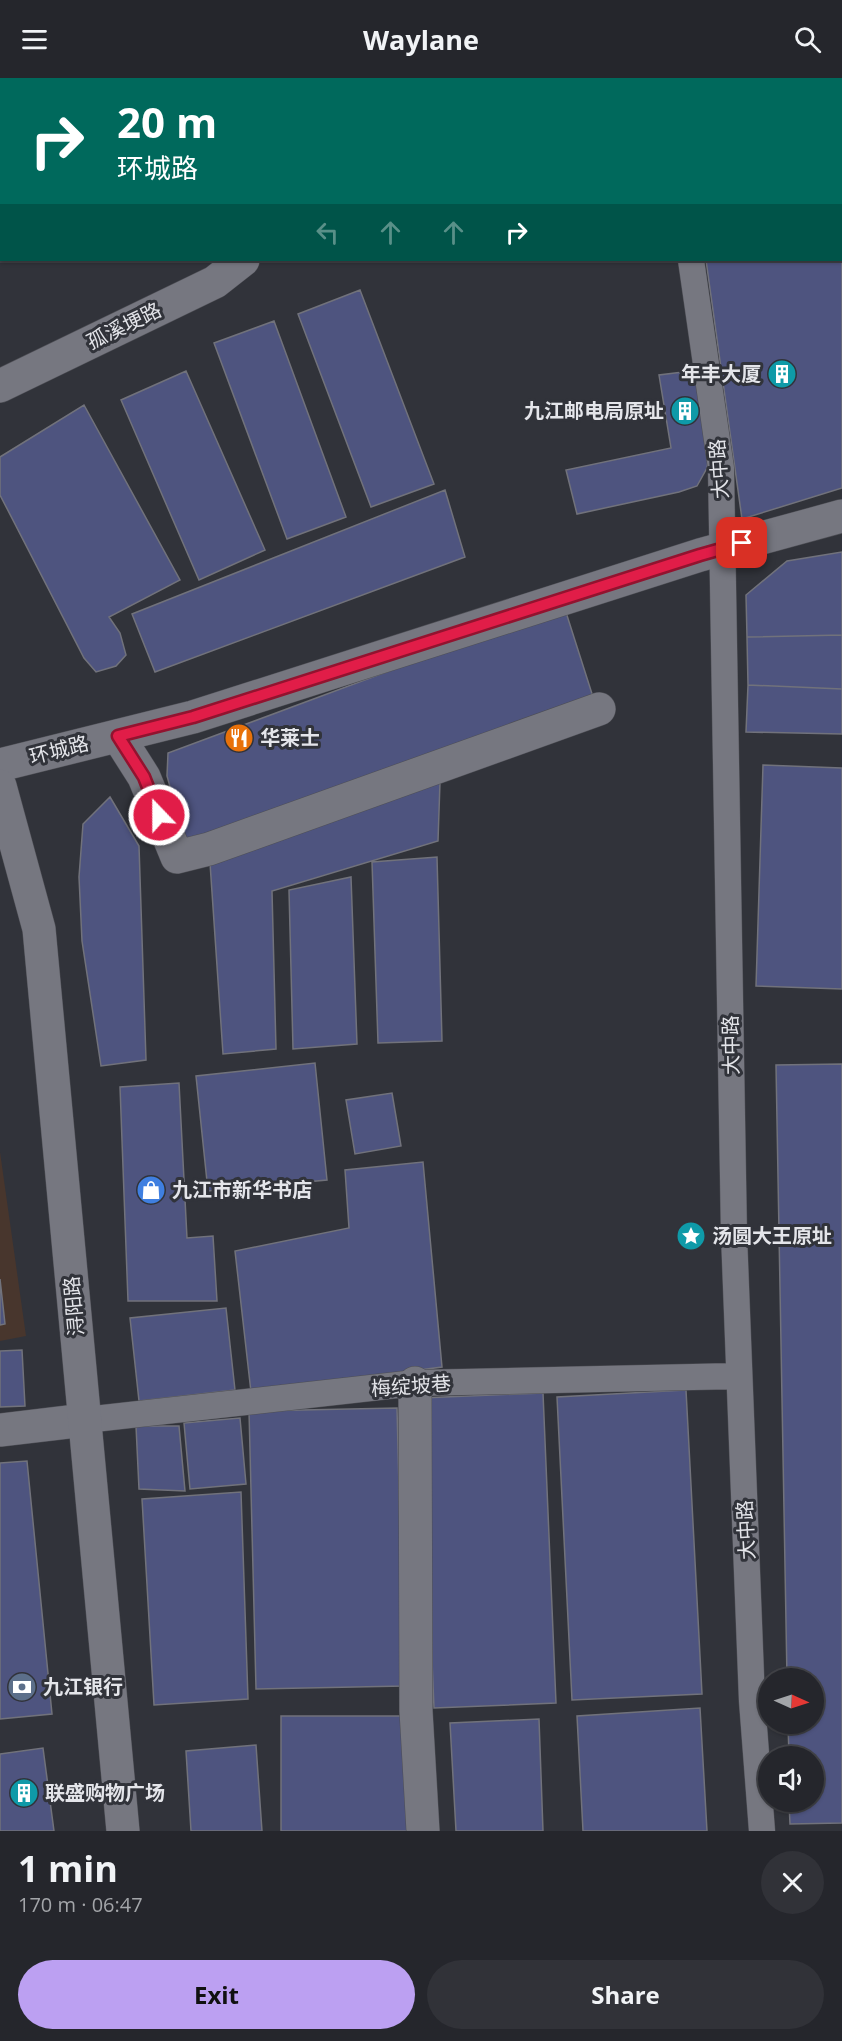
<!DOCTYPE html>
<html lang="en">
<head>
<meta charset="utf-8">
<style>
  :root { --surface:#25262c; --page:#313238; --text:#f1f3f6; --muted:#a3a5a9; --line:#424348; --accent:#bca0f2 }
  body { margin:0; font-family:"Open Sans","Noto Sans SC",sans-serif; background:var(--page); color:var(--text); height:100vh; display:flex; flex-direction:column; font-size:22px; white-space:nowrap }
  * { box-sizing:border-box; margin:0 }
  p { font-size:20px; color:var(--muted) }
  .icon { flex:none; width:33px; height:33px; fill:none; stroke:currentColor; stroke-width:2; stroke-linecap:round; stroke-linejoin:round }
  .map { position:relative; height:1753px; overflow:hidden }
  .details { display:flex; flex-direction:column; background:var(--surface); flex:1 }
  .details>* { flex:none }
  .banner { position:absolute; left:0px; top:0px; width:843px; height:183px; box-shadow:0 2px 4px #0004,0 0 0 2px var(--line); background:#00695c; color:#fff; overflow:hidden }
  .needle { width:39px; rotate:93deg }
  .tools { position:absolute; left:758px; top:1590px; display:grid; gap:12px }
  .tools a { display:grid; place-items:center; width:66px; height:66px; border-radius:50%; background:var(--surface); box-shadow:0 2px 4px #0004,0 0 0 2px var(--line); font-size:30px }
  .pin { position:absolute; display:grid; place-items:center; width:51px; height:51px; color:#fff; margin:-26px; border-radius:12px; box-shadow:0 3px 9px #0006 }
  .me { position:absolute; width:66px; margin:-33px; rotate:338deg; stroke-linejoin:round; filter:drop-shadow(0 0 4px #0008) }
  .turn { display:flex; align-items:center; gap:21px; height:126px; padding:0 18px; font-size:27px }
  .turn .icon { width:78px; height:78px; stroke-width:2.5 }
  .turn b { display:block; font-size:42px; line-height:51px }
  .lanes { display:flex; align-items:center; height:57px; padding:0 18px; background:#0003; justify-content:center; gap:30px; direction:ltr }
  .lanes .off { opacity:.35 }
  .round { display:grid; place-items:center; flex:none; width:63px; height:63px; border-radius:32px; background:var(--page) }
  .headline { display:flex; align-items:center; justify-content:space-between; height:102px; padding:0 18px }
  h1 { font-size:36px; font-weight:700; line-height:45px }
  .button { display:flex; gap:12px; margin-top:auto; padding:12px 18px }
  .button a { flex:1; height:69px; border-radius:36px; background:var(--accent); color:#111; font-size:24px; font-weight:700; line-height:69px; text-align:center }
  .button a+a { background:var(--page); color:var(--text) }
  header { display:flex; justify-content:space-between; align-items:center; height:78px; padding:0 18px; background:var(--surface); font-size:27px; font-weight:700 }
  .map>svg:first-child { display:block }
  .education { fill:#48362d }
  .building { fill:#4e547f; stroke:#71727b; stroke-width:1.5 }
  .lines { fill:none; stroke-linecap:round; stroke-linejoin:round }
  .pedestrian-casing { stroke:#4e4f55; stroke-width:27 }
  .minor-casing { stroke:#4e4f55; stroke-width:34 }
  .tertiary-casing { stroke:#4e4f55; stroke-width:34 }
  .secondary-casing { stroke:#4e4f55; stroke-width:34 }
  .pedestrian { stroke:#767780; stroke-width:26 }
  .minor { stroke:#767780; stroke-width:33 }
  .tertiary { stroke:#767780; stroke-width:33 }
  .secondary { stroke:#767780; stroke-width:33 }
  .route-casing { stroke:#92132f; stroke-width:15 }
  .route { stroke:#e11d48; stroke-width:10 }
  .labels { text-anchor:middle; stroke-width:6; stroke-linejoin:round; paint-order:stroke }
  .street-label { font-size:20px; fill:#e4e5ea; stroke:#31333a }
  .poi-label { font-size:20px; font-weight:bold; fill:#e4e5ea; stroke:#31333a; text-anchor:start }
</style>
</head>
<body>
<header><svg class="icon" aria-label="menu" viewBox="0 0 24 24"><path d="M4 6h16M4 12h16M4 18h16"/></svg>Waylane<svg class="icon" aria-label="search" viewBox="0 0 24 24"><circle cx="10" cy="10" r="6"/><path d="M15 15l6 6"/></svg></header>
<div class="map">
<svg width="842" height="1753" viewBox="0 0 842 1753">
  <rect width="100%" height="100%" fill="#31333a"/>
  <path class="education" d="M0,1074L26,1258L0,1263Z"/>
  <path class="building" d="M0,0L28,2H2L0,40Z
    M43,0H89L86,2Z
    M842,38V410L742,441L706,182H842Z
    M360,212L434,406L371,429L298,236Z
    M274,243L346,439L287,461L214,265Z
    M699,292L710,368L707,390L697,408L679,414L577,436L566,392L671,370L659,297Z
    M186,293L265,472L199,502L121,322Z
    M84,327L180,502L109,539L120,555L126,577L116,588L96,594L84,580L0,417V379Z
    M445,412L465,479L155,594L132,536Z
    M842,474V557L747,559L746,517L787,483Z
    M564,528L594,622L186,767L167,698L168,675Z
    M842,557V611L748,607L747,559Z
    M748,607L842,611V656L746,654Z
    M763,687L842,690V911L756,908Z
    M440,704L438,763L272,813L276,971L223,976L210,785Z
    M110,719L139,768L146,982L101,988L82,863L79,799L83,746Z
    M437,779L442,963L378,965L372,784Z
    M351,799L357,966L293,971L289,812Z
    M315,985L327,1102L208,1113L196,998Z
    M842,986V1745L790,1746L789,1724H813V1678H789L788,1646H813V1600H787L776,987Z
    M179,1005L187,1160L213,1158L217,1223H128L120,1009Z
    M392,1015L401,1068L355,1076L346,1022Z
    M423,1084L442,1289L251,1314L235,1173L349,1150L345,1092Z
    M0,1201L5,1246L0,1247Z
    M226,1230L235,1312L139,1323L130,1240Z
    M22,1272L25,1328L0,1329V1273Z
    M686,1312L702,1616L572,1622L557,1319Z
    M543,1315L556,1625L434,1630L421,1320Z
    M397,1330L404,1608L256,1611L249,1333Z
    M240,1340L246,1406L190,1411L184,1345Z
    M136,1348H179L185,1413L139,1411Z
    M27,1383L52,1636L0,1641V1385Z
    M241,1414L248,1621L154,1627L142,1421Z
    M700,1630L707,1753H583L577,1638Z
    M281,1638H409L413,1753H281Z
    M539,1641L543,1753H456L450,1645Z
    M256,1667L262,1753H191L186,1673Z
    M43,1670L54,1753H0V1676Z"/>
  <g class="lines">
    <g class="pedestrian-casing">
      <path id="pedestrian" d="M651,0L652,2
        M691,182L721,390L734,1157L752,1623L762,1753
        M85,1342L415,1305L739,1298"/>
    </g>
    <g class="minor-casing">
      <path id="minor" d="M257,0V2
        M0,308L215,204L243,182
        M118,658L144,699L177,779L209,771L599,631
        M415,1305L416,1633L423,1753
        M0,1352L85,1342"/>
    </g>
    <g class="tertiary-casing">
      <path id="tertiary" d="M0,687L193,639L700,477L842,438"/>
    </g>
    <g class="secondary-casing">
      <path id="secondary" d="M0,708L39,851L123,1753"/>
    </g>
    <use href="#pedestrian" class="pedestrian"/>
    <use href="#minor" class="minor"/>
    <use href="#tertiary" class="tertiary"/>
    <use href="#secondary" class="secondary"/>
  </g>
  <g class="lines">
    <g class="route-casing">
      <path id="route" d="M159,737L144,699L118,658L193,639L700,477L742,465"/>
    </g>
    <use href="#route" class="route"/>
  </g>
  <defs>
    <g id="building-disc" transform="scale(1.5)"><circle r="9.5" fill="#0f9aa8" stroke="#31333a"/><path d="M-4-6H4V6H1V3H-1V6H-4ZM-2.5-4.3h1.7v1.8h-1.7ZM.8-4.3h1.7v1.8H.8ZM-2.5-1h1.7V.8h-1.7ZM.8-1h1.7V.8H.8Z" fill="#fff"/></g>
    <g id="restaurant-disc" transform="scale(1.5)"><circle r="9.5" fill="#e8710a" stroke="#31333a"/><path d="M-5-6h1v4h1v-4h1v4h1v-4h1v5L-1.5 .5V6h-2V.5L-5-1ZM5-6V6H3V1.5H1.5Q1.5-4 5-6Z" fill="#fff"/></g>
    <g id="shop-disc" transform="scale(1.5)"><circle r="9.5" fill="#3f7fe0" stroke="#31333a"/><path d="M-5-2.5h2.3a2.7 3.5 0 0 1 5.4 0H5L5.5 6h-11ZM-1.5-2.5h3a1.5 2.3 0 0 0-3 0Z" fill="#fff"/></g>
    <g id="sight-disc" transform="scale(1.5)"><circle r="9.5" fill="#0f9aa8" stroke="#31333a"/><path d="M0-6L1.8-2.2L6-1.7L2.9 1.2L3.7 5.4L0 3.3L-3.7 5.4L-2.9 1.2L-6-1.7L-1.8-2.2Z" fill="#fff"/></g>
    <g id="bank-disc" transform="scale(1.5)"><circle r="9.5" fill="#5c6f8a" stroke="#31333a"/><path d="M-6-4H6V4H-6ZM0-2.3a2.3 2.3 0 1 0 0 4.6a2.3 2.3 0 1 0 0-4.6Z" fill="#fff"/></g>
  </defs>
  <g fill-rule="evenodd">
    <use href="#building-disc" x="782" y="296"/>
    <use href="#building-disc" x="685" y="333"/>
    <use href="#restaurant-disc" x="239" y="660"/>
    <use href="#shop-disc" x="151" y="1112"/>
    <use href="#sight-disc" x="691" y="1158"/>
    <use href="#bank-disc" x="22" y="1609"/>
    <use href="#building-disc" x="24" y="1715"/>
  </g>
  <g class="labels">
    <g class="street-label">
      <text transform="translate(124 248) rotate(-26)" y="7">孤溪埂路</text>
      <text transform="translate(719 391) rotate(-94)" y="7">大中路</text>
      <text transform="translate(59 672) rotate(-14)" y="7">环城路</text>
      <text transform="translate(731 967) rotate(-91)" y="7">大中路</text>
      <text transform="translate(74 1228) rotate(-95)" y="7">浔阳路</text>
      <text transform="translate(411 1308) rotate(-4)" y="7">梅绽坡巷</text>
      <text transform="translate(746 1452) rotate(-93)" y="7">大中路</text>
    </g>
    <g class="poi-label">
      <text x="761" y="303" text-anchor="end">年丰大厦</text>
      <text x="664" y="340" text-anchor="end">九江邮电局原址</text>
      <text x="260" y="667">华莱士</text>
      <text x="172" y="1119">九江市新华书店</text>
      <text x="712" y="1165">汤圆大王原址</text>
      <text x="43" y="1616">九江银行</text>
      <text x="45" y="1722">联盛购物广场</text>
    </g>
  </g>
</svg>
<div class="tools">
<a><svg class="needle" viewBox="-14 -14 28 28"><path d="M0-13l5 13h-10z" fill="#e53935"/><path d="M0 13l5-13h-10z" fill="#a3a5a9"/></svg></a>
<a><svg class="icon" aria-label="sound" viewBox="0 0 24 24"><path d="M4 9h4l5-4v14l-5-4H4zM17 9q2 3 0 6"/></svg></a>
</div>
<div class="pin" style="left:742px;top:465px;background:#d93025"><svg class="icon" aria-label="arrive" viewBox="0 0 24 24"><path d="M6 21V4h12l-3 4 3 4H6"/></svg></div>
<svg class="me" style="left:159px;top:737px" viewBox="-20 -20 40 40"><circle r="17" fill="#e11d48" stroke="#fff" stroke-width="3"/><path d="M0-11L8 9 0 5-8 9z" fill="#fff"/></svg>
<div class="banner">
<div class="turn"><svg class="icon" aria-label="right" viewBox="0 0 24 24"><path d="M7 20v-9h11M14 6l5 5-5 5"/></svg><div><b>20 m</b>环城路</div></div>
<div class="lanes"><svg class="icon off" aria-label="left" viewBox="0 0 24 24"><path d="M17 20v-9H6M10 6l-5 5 5 5"/></svg><svg class="icon off" aria-label="ahead" viewBox="0 0 24 24"><path d="M12 20V5M6 11l6-6 6 6"/></svg><svg class="icon off" aria-label="ahead" viewBox="0 0 24 24"><path d="M12 20V5M6 11l6-6 6 6"/></svg><svg class="icon" aria-label="right" viewBox="0 0 24 24"><path d="M7 20v-9h11M14 6l5 5-5 5"/></svg></div>
</div>
</div>
<section class="details">
<div class="headline"><div><h1>1 min</h1><p>170 m · 06:47</p></div><a class="round"><svg class="icon" aria-label="close" viewBox="0 0 24 24"><path d="M6 6l12 12M18 6L6 18"/></svg></a></div>
<div class="button"><a>Exit</a><a>Share</a></div>
</section>
</body>
</html>
